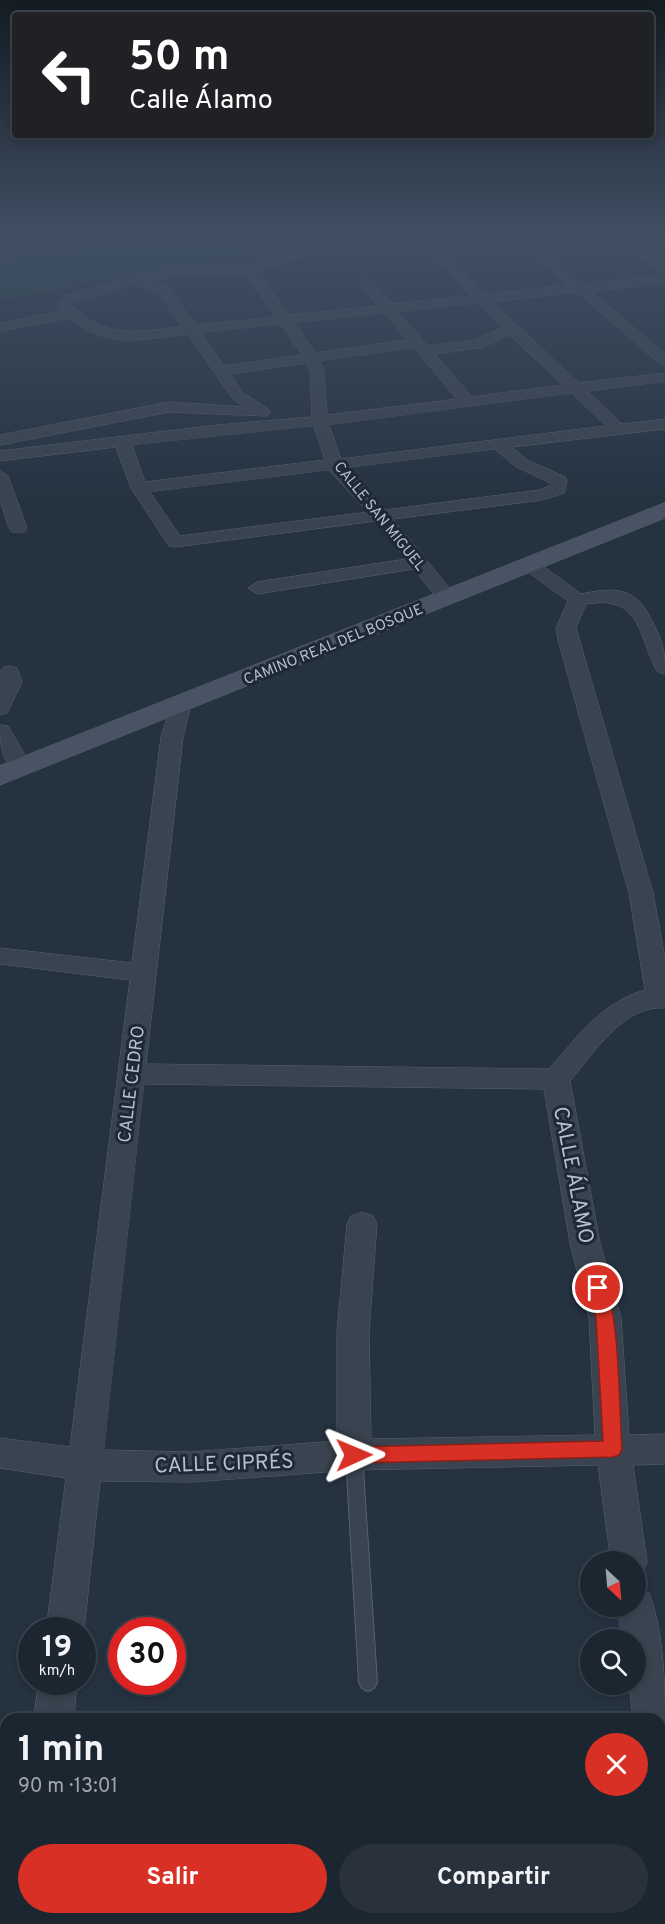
<!DOCTYPE html>
<html lang="es">
<head>
<meta charset="utf-8">
<style>
  :root { --surface:#1c2630; --page:#29323c; --text:#f1f3f6; --muted:#a0a5ab; --line:#3a434c; --accent:#d93025 }
  body { margin:0; font-family:Overpass,sans-serif; background:var(--page); color:var(--text); height:100vh; display:flex; flex-direction:column; font-size:22px; white-space:nowrap }
  * { box-sizing:border-box; margin:0 }
  p { font-size:20px; color:var(--muted) }
  .icon { flex:none; width:33px; height:33px; fill:none; stroke:currentColor; stroke-width:2; stroke-linecap:round; stroke-linejoin:round }
  .map { position:relative; flex:1; overflow:hidden }
  .details { position:absolute; left:0px; top:1713px; width:666px; height:212px; display:flex; flex-direction:column; background:var(--surface); border-radius:18px 18px 0 0; box-shadow:0 3px 9px #0003,0 0 0 2px var(--line) }
  .details>* { flex:none }
  .banner { position:absolute; left:12px; top:12px; width:642px; height:126px; border-radius:6px; box-shadow:0 3px 9px #0003,0 0 0 2px var(--line); background:#202124; color:#fff; overflow:hidden }
  .needle { width:39px; rotate:154deg }
  .tools { position:absolute; left:580px; top:1551px; display:grid; gap:12px }
  .tools a { display:grid; place-items:center; width:66px; height:66px; border-radius:50%; background:var(--surface); box-shadow:0 3px 9px #0003,0 0 0 2px var(--line); font-size:30px }
  .speed { position:absolute; left:18px; top:1617px; display:flex; gap:12px; font-size:30px; font-weight:700; text-align:center }
  .speed>* { display:grid; place-content:center; width:78px; height:78px; border-radius:50%; background:var(--surface); box-shadow:0 3px 9px #0003,0 0 0 2px var(--line); line-height:1 }
  .speed small { font-size:15px; font-weight:400 }
  .speed .limit { border:9px solid #d22; background:#fff; color:#111 }
  .pin { position:absolute; display:grid; place-items:center; width:51px; height:51px; color:#fff; margin:-26px; border:3px solid #fff; border-radius:50%; box-shadow:0 2px 6px #0007 }
  .me { position:absolute; width:66px; margin:-33px; rotate:89deg; stroke-linejoin:round; filter:drop-shadow(0 0 4px #0008) }
  .turn { display:flex; align-items:center; gap:21px; height:126px; padding:0 18px; font-size:27px }
  .turn .icon { width:78px; height:78px; stroke-width:2.5 }
  .turn b { display:block; font-size:42px; line-height:51px }
  .round { display:grid; place-items:center; flex:none; width:63px; height:63px; border-radius:32px; background:var(--page) }
  .overview { display:flex; align-items:center; justify-content:space-between; height:102px; padding:0 18px }
  h1 { font-size:36px; font-weight:700; line-height:45px }
  .primary-button { display:flex; gap:12px; margin-top:auto; padding:12px 18px }
  .primary-button a { flex:1; height:69px; border-radius:36px; background:var(--accent); color:#fff; font-size:24px; font-weight:700; line-height:69px; text-align:center }
  .primary-button a+a { background:var(--page); color:var(--text) }
  .map>svg:first-child { display:block }
  .green { fill:#273f41 }
  .lines { fill:none; stroke-linecap:round; stroke-linejoin:round }
  .lane-casing { stroke:#57626d; stroke-width:2 }
  .street-casing { stroke:#57626d; stroke-width:1 }
  .secondary-casing { stroke:#57626d; stroke-width:1 }
  .lane { fill:#3a4450; fill-rule:evenodd }
  .street { fill:#3a4450; fill-rule:evenodd }
  .secondary { fill:#485363; fill-rule:evenodd }
  .route { fill:#d93025; stroke:#8d1f18; stroke-width:1.5 }
  .labels { text-anchor:middle; stroke-width:6; stroke-linejoin:round; paint-order:stroke }
  .far-street-label { font-size:15px; fill:#b6bfca; stroke:#1e2935 }
  .street-label { font-size:18px; fill:#b6bfca; stroke:#1e2935 }
  .near-street-label { font-size:21px; fill:#b6bfca; stroke:#1e2935 }
</style>
</head>
<body>
<div class="map">
<svg width="665" height="1924" viewBox="0 0 665 1924">
  <rect width="100%" height="100%" fill="#253240"/>
  <path class="green" d="M0,235H361L0,300Z"/>
  <g class="lines">
    <g class="lane-casing">
      <path id="lane" d="M354,1448L360,1450L362,1455L377,1682L374,1688L368,1691L362,1688L359,1682L346,1455L348,1450Z"/>
    </g>
    <g class="street-casing">
      <path id="street" d="M126,235H147L123,243L35,251L0,260V252L17,247Z
        M393,239L501,245L608,239L641,246L665,264V274L633,252L623,249L608,247L542,250L583,284L665,275V283L591,291L665,354V365L660,364L577,292L492,302L579,383L665,373V381L587,391L622,424L665,419V429L512,447L527,460L565,477L567,481L564,493L542,500L393,519L454,594L456,598L454,602H440L414,569L257,594L248,588L257,582L406,559L376,521L175,547L169,546L131,488L116,447L0,461V451L217,425L312,417L310,371L306,363L230,374L242,392L268,409L271,412L266,416L169,412L0,445V435L169,402L245,407L232,398L188,334C142,339 108,350 69,318L0,331V323L62,311L56,304L64,296L153,270L215,264L248,265L299,249ZM393,247L427,249L471,296L392,304L371,280L366,279L359,283L378,306L289,315L257,271L301,257ZM441,249L521,252L536,257L569,285L484,294ZM215,272L245,273L276,317L195,325L168,286L147,280ZM133,284L158,292L182,327C137,331 106,341 71,304ZM478,303L503,327L475,340L428,346L398,312ZM385,313L407,340L315,353L294,323ZM281,324L302,355L224,366L201,333ZM510,335L563,385L472,397L435,354L483,347ZM414,348L457,399L327,415L324,371L320,361ZM572,393L606,426L341,459L329,425ZM314,426L325,460L145,482L132,445ZM495,449L515,466L550,483V486L539,490L385,510L346,468ZM329,470L368,512L180,536L150,492Z
        M0,471L8,476L27,528L24,532H12L9,528L0,501Z
        M530,560L536,561L581,594C619,586 637,588 654,625C664,644 665,652 665,674L658,672L655,668C637,628 638,595 586,604L576,628L653,893L665,958V1008C624,1004 594,1053 570,1081L600,1243L621,1318L629,1435L665,1434V1464L633,1465L647,1562L642,1574L636,1576V1562H611L598,1465L354,1470L191,1482L100,1481L84,1630L82,1633V1630H46L66,1478L0,1468V1438L70,1447L130,980L0,964V948L132,963L161,737L171,705L174,701H188L191,705L183,737L146,1064L549,1069C577,1037 602,1002 645,990L629,893L558,640L556,628L568,601L524,569L521,565ZM144,1084L544,1089L570,1243L589,1318L595,1435L371,1439L369,1332L377,1224L373,1216L362,1212L351,1216L347,1224L337,1332V1441L191,1452L104,1450Z
        M10,666L17,668L22,682L7,713L0,715V672L3,668Z
        M0,725L8,726L11,731L32,768L29,773H13C1,754 0,746 0,725Z
        M636,1588L649,1593C665,1636 665,1688 665,1734L660,1736V1719H633L629,1684H636V1640H622L617,1606H636Z
        M39,1682H77L74,1719H34Z
        M660,1749L665,1751V1822L660,1820Z
        M7,1918H49V1924H7Z"/>
    </g>
    <g class="secondary-casing">
      <path id="secondary" d="M665,503V518L0,785V766Z"/>
    </g>
    <use href="#lane" class="lane"/>
    <use href="#street" class="street"/>
    <use href="#secondary" class="secondary"/>
  </g>
  <linearGradient id="sky" x2="0" y2="1"><stop stop-color="#141c23"/><stop offset="0.47" stop-color="#404f64"/><stop offset="1" stop-color="#404f64" stop-opacity="0"/></linearGradient>
  <rect width="665" height="504" fill="url(#sky)"/>
  <path class="route" d="M598,1281L604,1283C620,1314 619,1410 622,1449L619,1455L613,1457L354,1463L348,1461L345,1455L348,1449L354,1447L603,1441L596,1318L590,1288L593,1283Z"/>
  <g class="labels">
    <g class="far-street-label">
      <text transform="translate(380 516) rotate(51)" y="5">CALLE SAN MIGUEL</text>
      <text transform="translate(333 644) rotate(-22)" y="5">CAMINO REAL DEL BOSQUE</text>
    </g>
    <g class="street-label">
      <text transform="translate(131 1084) rotate(-83)" y="6">CALLE CEDRO</text>
    </g>
    <g class="near-street-label">
      <text transform="translate(574 1175) rotate(79)" y="7">CALLE ÁLAMO</text>
      <text transform="translate(224 1463) rotate(-2)" y="7">CALLE CIPRÉS</text>
    </g>
  </g>
</svg>
<div class="tools">
<a><svg class="needle" viewBox="-14 -14 28 28"><path d="M0-13l5 13h-10z" fill="#e53935"/><path d="M0 13l5-13h-10z" fill="#a0a5ab"/></svg></a>
<a><svg class="icon" aria-label="search" viewBox="0 0 24 24"><circle cx="10" cy="10" r="6"/><path d="M15 15l6 6"/></svg></a>
</div>
<div class="speed"><div>19<small>km/h</small></div><div class="limit">30</div></div>
<div class="pin" style="left:598px;top:1288px;background:#d93025"><svg class="icon" aria-label="arrive" viewBox="0 0 24 24"><path d="M6 21V4h12l-3 4 3 4H6"/></svg></div>
<svg class="me" style="left:354px;top:1455px" viewBox="-20 -20 40 40"><path d="M0-17L14 15 0 8-14 15z" fill="#d93025" stroke="#fff" stroke-width="4"/></svg>
<div class="banner">
<div class="turn"><svg class="icon" aria-label="left" viewBox="0 0 24 24"><path d="M17 20v-9H6M10 6l-5 5 5 5"/></svg><div><b>50 m</b>Calle Álamo</div></div>
</div>
<section class="details">
<div class="overview"><div><h1>1 min</h1><p>90 m · 13:01</p></div><a class="round" style="background:#d93025;color:#fff"><svg class="icon" aria-label="close" viewBox="0 0 24 24"><path d="M6 6l12 12M18 6L6 18"/></svg></a></div>
<div class="primary-button"><a>Salir</a><a>Compartir</a></div>
</section>
</div>
</body>
</html>
